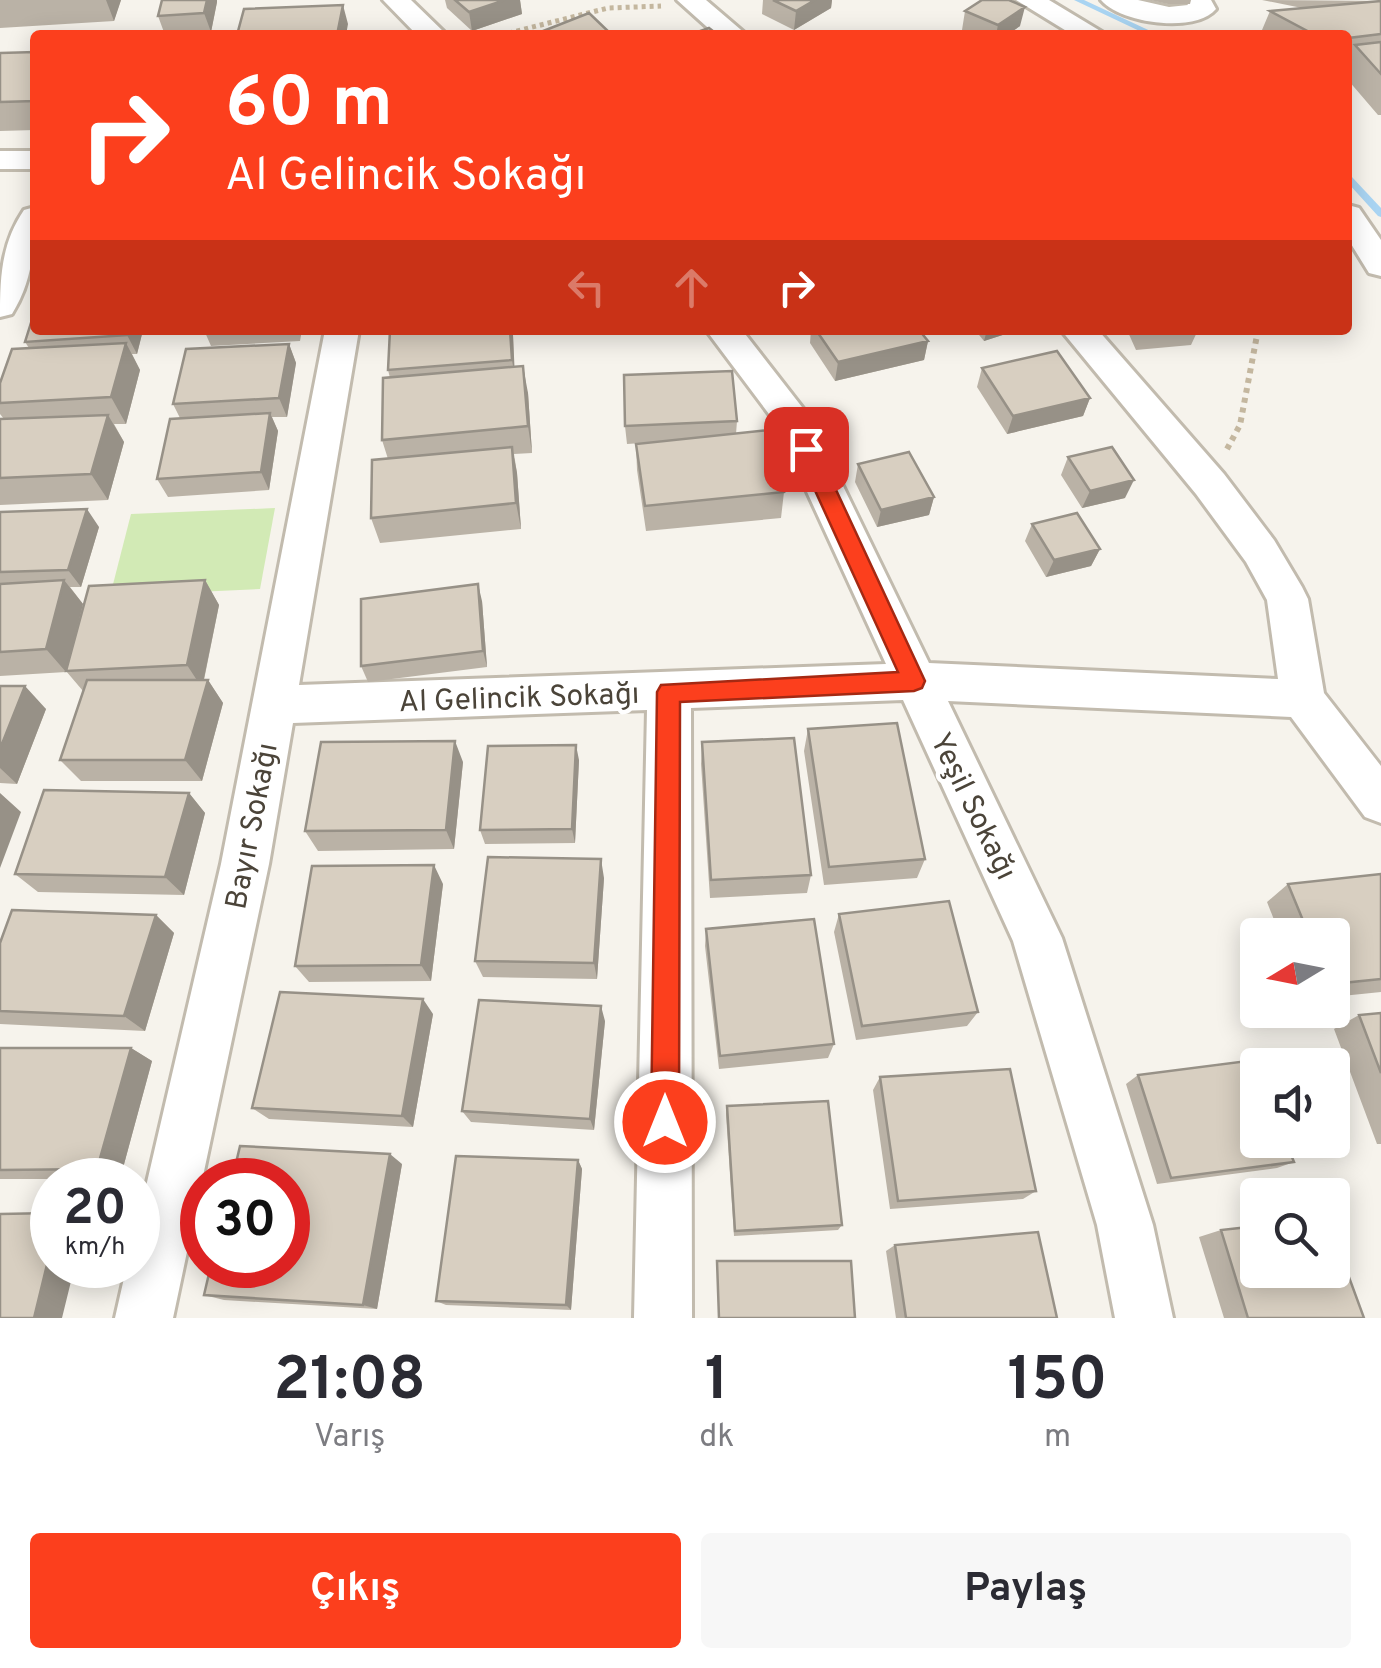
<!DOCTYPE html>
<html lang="tr">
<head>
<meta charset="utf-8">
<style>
  :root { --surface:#fff; --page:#f7f7f7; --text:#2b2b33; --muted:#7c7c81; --accent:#fc3f1d }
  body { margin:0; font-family:Overpass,sans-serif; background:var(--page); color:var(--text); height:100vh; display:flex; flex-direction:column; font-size:38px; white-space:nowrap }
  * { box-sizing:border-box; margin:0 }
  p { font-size:32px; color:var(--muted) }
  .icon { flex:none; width:55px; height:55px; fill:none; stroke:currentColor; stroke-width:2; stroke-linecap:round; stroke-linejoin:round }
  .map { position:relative; height:1318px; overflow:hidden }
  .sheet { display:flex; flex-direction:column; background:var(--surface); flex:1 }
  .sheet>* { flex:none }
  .guide { position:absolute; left:30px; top:30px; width:1322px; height:305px; border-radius:10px; box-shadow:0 5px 25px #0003; background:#fc3f1d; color:#fff; overflow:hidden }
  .needle { width:65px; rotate:260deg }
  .controls { position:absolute; left:1240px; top:918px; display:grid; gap:20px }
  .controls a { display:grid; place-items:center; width:110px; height:110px; border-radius:10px; background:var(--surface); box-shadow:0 5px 25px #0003; font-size:50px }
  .speed { position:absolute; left:30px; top:1158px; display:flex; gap:20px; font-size:50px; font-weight:700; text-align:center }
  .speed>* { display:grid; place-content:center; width:130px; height:130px; border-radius:50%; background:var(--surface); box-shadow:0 5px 25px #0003; line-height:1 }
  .speed small { font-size:25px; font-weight:400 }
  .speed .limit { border:15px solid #d22; background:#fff; color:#111 }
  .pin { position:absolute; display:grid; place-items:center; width:85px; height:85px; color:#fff; margin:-42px; border-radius:20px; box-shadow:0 5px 15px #0006 }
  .me { position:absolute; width:110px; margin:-55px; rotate:0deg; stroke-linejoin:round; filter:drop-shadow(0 0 8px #0008) }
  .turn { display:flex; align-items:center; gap:35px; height:210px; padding:0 30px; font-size:45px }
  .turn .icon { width:130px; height:130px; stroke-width:2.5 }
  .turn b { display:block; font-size:70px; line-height:85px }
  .lanes { display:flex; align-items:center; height:95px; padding:0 30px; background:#0003; justify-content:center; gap:50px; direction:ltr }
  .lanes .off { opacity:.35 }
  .eta { display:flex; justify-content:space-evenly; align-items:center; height:170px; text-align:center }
  .eta b { font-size:60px; font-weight:700; line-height:70px }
  .action { display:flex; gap:20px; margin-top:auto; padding:20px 30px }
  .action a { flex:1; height:115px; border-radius:10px; background:var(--accent); color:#fff; font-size:40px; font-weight:700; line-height:115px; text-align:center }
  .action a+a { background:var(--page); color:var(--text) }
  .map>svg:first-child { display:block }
  .green { fill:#d2eab5 }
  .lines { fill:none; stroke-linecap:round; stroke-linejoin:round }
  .stream { fill:#a9d4f2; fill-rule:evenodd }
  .minor-casing { stroke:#c2bbae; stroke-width:6 }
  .path-far1 { stroke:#c4b79f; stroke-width:5; stroke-dasharray:4 4; stroke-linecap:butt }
  .path { stroke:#c4b79f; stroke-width:6; stroke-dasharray:5 5; stroke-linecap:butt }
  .minor { fill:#fff; fill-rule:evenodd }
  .wall { fill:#bab2a6 }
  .shaded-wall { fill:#979187 }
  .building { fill:#d8cfc1; stroke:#979187; stroke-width:2.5 }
  .route { fill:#fc3f1d; stroke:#a42913; stroke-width:2.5 }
  .labels { text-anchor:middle; stroke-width:9; stroke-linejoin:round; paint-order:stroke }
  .street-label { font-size:30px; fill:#4b4439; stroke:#fff }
</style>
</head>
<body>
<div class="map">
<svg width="1381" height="1318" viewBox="0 0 1381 1318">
  <rect width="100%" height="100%" fill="#f6f3ec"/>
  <path class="green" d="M275,508L260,589L110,596L131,514Z"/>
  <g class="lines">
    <path class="stream" d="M1074,0H1084L1159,35H1148Z
      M1348,175L1351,176L1381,208V217L1378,216L1348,183Z"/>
    <g class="minor-casing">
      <path id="minor" d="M383,0H411L447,35H417Z
        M677,0H706L747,35H716Z
        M1016,0H1049L1107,35H1073Z
        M1101,0H1138L1169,7L1188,5L1185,0H1211L1216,9C1195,34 1120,23 1101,0Z
        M0,151H35V169H0Z
        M1348,205L1359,208L1381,240V276L1369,273L1348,239Z
        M35,207C35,246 33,280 12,314L0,317C0,278 1,244 24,210Z
        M325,330H359L299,685L886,664L775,422L706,330H742L809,416L929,663L1278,679L1267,600L1246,562L1196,494L1061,330H1098L1224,474L1274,540L1302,587L1308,599L1324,693L1381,766V823L1365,817L1291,717L948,701L1062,938L1153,1225L1173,1318H1115L1097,1225L1013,941L903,700L691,708L692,1318H634L647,710L293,723L269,864L173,1318H115L127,1265H138V1221L221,864Z"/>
    </g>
    <path class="path-far1" d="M501,35L608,8L661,6"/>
    <path class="path" d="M1227,449L1240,425L1258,330"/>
    <use href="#minor" class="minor"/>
  </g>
  <path class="wall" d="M0,0H121L114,21L0,28Z
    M445,0H520L522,14L472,31L447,8Z
    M763,0H832L831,8L794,30L762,14Z
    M1150,0H1191L1190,4H1168Z
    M1262,0L1381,1V115H1378L1348,80V61L1350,55L1348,56V35H1271L1262,30L1270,11L1302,8Z
    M217,2L211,32L165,35L158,16Z
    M965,11L1020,26L1007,35H973L962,30Z
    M35,52V130L0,131V53Z
    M143,330L137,354H132L140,370L126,424H114L124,442L108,500L0,505V419H4L0,414V383L29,348L25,342Z
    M204,330H302L300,341L211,346Z
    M811,330H919L928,341L924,360L835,381L810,343Z
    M975,330H1018L984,341Z
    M1127,330H1198L1191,345L1136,350Z
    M513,335L514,367L528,393L532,453L514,454L517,473L521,529L380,543L371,518L388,459L382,440L390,378L388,370Z
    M289,344L296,363L287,417H272L278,431L269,490L168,497L157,479L180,418L173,404Z
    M982,368L1090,398L1083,416L1007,434L977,387Z
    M737,421L736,434L784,492L781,518L646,531L637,470L636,444L642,443L627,444L625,426Z
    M1068,457L1125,498L1082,508L1061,475Z
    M858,464L934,497L929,515L877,527L855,482Z
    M0,512L99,527L81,587H70L83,604L66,672L0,676Z
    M1032,524L1100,549L1091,566L1046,577L1025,541Z
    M205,580L219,605L204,680H208L223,703L202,781H81L60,760L83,691L66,671Z
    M482,601L487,667L368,682L361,666Z
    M0,686L46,709L17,784L0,783Z
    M808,729L925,859L917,878L824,885L804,751Z
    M702,742L811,875L807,893L710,898L701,764Z
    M579,760L575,843L485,844L480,830Z
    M463,762L454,849L318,851L305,831Z
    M189,793L205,813L184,895L38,892L15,874Z
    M1381,874V992L1332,997V935H1280L1267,902L1288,884Z
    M604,878L597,979L483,977L475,961Z
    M443,884L431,981L309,982L295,966Z
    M839,914L978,1012L967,1026L856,1040L834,932Z
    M156,915L174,933L145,1031L0,1024V1011Z
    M706,929L834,1044L828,1058L719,1069L705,946Z
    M1381,1013V1144H1377L1334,1029L1359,1015Z
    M433,1014L413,1127L269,1119L252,1108Z
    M605,1021L594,1130L471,1122L462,1111Z
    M0,1048H131L152,1061L120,1179H0Z
    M1138,1075L1294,1162L1277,1168L1157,1184L1126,1084Z
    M880,1077L1036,1191L1023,1199L890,1209L873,1090Z
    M727,1106L842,1225L838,1230L734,1236L726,1114Z
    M578,1160L582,1169L571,1310L446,1305L436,1301Z
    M402,1164L377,1309L224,1300L204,1295Z
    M1221,1230L1364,1318H1224L1199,1237Z
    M895,1245L1057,1318H896L886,1251Z"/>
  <path class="shaded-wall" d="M106,0H121L114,21Z
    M207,0H217V2L211,32L204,13Z
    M505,0H520L522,14L472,31L469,12Z
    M815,0H832L831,8L794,30L796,11Z
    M343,5L348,24L346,35H337Z
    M1025,7L1020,26L1007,35H996L998,25Z
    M128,330H143L137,354L127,335Z
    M510,330H512L513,335L515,378L512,360Z
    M987,330H1018L984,341Z
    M928,341L924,360L835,381L838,362Z
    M126,343L140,370L126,424L111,397Z
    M289,344L296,363L287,417L279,398Z
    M523,366L528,393L532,453L528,426Z
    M1090,398L1083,416L1007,434L1013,416Z
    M270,413L278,431L269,490L261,472Z
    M108,415L124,442L108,500L91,474Z
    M512,447L517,473L521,529L516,503Z
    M1134,480L1125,498L1082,508L1090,491Z
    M934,497L929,515L877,527L881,510Z
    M87,509L99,527L81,587L68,570Z
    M1100,549L1091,566L1046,577L1054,560Z
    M64,580L83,604L66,672L46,649Z
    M205,580L219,605L202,688L187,665Z
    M478,584L482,601L487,667L483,651Z
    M208,680L223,703L202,781L185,760Z
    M25,686L46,709L17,784L0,768V749Z
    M455,741L463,762L454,849L446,830Z
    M576,745L579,760L575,843L572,829Z
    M0,793L21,812L0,868Z
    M189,793L205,813L184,895L165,877Z
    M601,859L604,878L597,979L594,963Z
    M434,865L443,884L431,981L421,965Z
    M156,915L174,933L145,1031L124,1016Z
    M423,999L433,1014L413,1127L402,1116Z
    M601,1006L605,1021L594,1130L590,1119Z
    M131,1048L152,1061L120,1179L97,1169Z
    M390,1154L402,1164L377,1309L363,1305Z
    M578,1160L582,1169L571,1310L566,1305Z
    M52,1244V1265H75L62,1318H34Z"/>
  <path class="building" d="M162,0H207L204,13L158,16Z
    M455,0H505L469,12Z
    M773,0H815L796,11Z
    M982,0H1009L1025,7L998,25L965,11Z
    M1381,1V34L1348,38V35H1315L1270,11Z
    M343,5L337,35H237L244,9Z
    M589,13L612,35H533Z
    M709,28L718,35H689Z
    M1381,42V74L1355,45Z
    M35,52V101L0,102V53Z
    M35,310V330H128L127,335L25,342Z
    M390,330H510L512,360L388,370Z
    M816,330H919L928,341L838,362Z
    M126,343L111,397L0,403V383L12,349Z
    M289,344L279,398L173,404L186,349Z
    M1057,351L1090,398L1013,416L982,368Z
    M523,366L528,426L382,440L383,378Z
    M732,371L737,421L625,426L624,375Z
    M270,413L261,472L157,479L170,419Z
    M108,415L91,474L0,478V419Z
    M769,430L784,492L645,506L636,444Z
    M512,447L516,503L371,518L372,460Z
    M1112,447L1134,480L1090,491L1068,457Z
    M909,452L934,497L881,510L858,464Z
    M87,509L68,570L0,572V512Z
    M1077,513L1100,549L1054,560L1032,524Z
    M64,580L46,649L0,652V584Z
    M205,580L187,665L66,671L89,586Z
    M478,584L483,651L361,666V599Z
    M87,680H208L185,760H60Z
    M0,686H25L0,749Z
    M897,723L925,859L829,867L808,729Z
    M794,738L811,875L711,880L702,742Z
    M455,741L446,830L305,831L321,742Z
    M576,745L572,829L480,830L488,746Z
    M44,790L189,793L165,877L15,874Z
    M488,857L601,859L594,963L475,961Z
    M434,865L421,965L295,966L312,866Z
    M1381,874V979L1332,984V935H1309L1288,884Z
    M949,901L978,1012L862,1026L839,914Z
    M12,910L156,915L124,1016L0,1011V943Z
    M814,919L834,1044L720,1056L706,929Z
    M280,992L423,999L402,1116L252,1108Z
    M479,1000L601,1006L590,1119L462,1111Z
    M1381,1013V1073L1359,1015Z
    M0,1048H131L97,1169L0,1170Z
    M1255,1060L1258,1066V1140H1285L1294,1162L1171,1178L1138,1075Z
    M1010,1069L1036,1191L898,1201L880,1077Z
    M828,1101L842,1225L735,1231L727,1106Z
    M240,1146L390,1154L363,1305L204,1295L211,1265H288V1180H232Z
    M456,1156L578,1160L566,1305L436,1301Z
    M52,1213V1244L34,1318H0V1214Z
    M1258,1226V1270H1332V1231L1364,1318H1248L1221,1230Z
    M1038,1232L1057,1318H906L895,1245Z
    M717,1261H851L855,1318H719Z"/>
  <path class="route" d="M806,442L817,449L925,681L922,688L914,691L680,702L679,1122L675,1133L665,1137L655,1133L651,1122L657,692L661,685L898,672L796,449Z"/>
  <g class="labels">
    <g class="street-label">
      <text transform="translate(519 697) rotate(-2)" y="10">Al Gelincik Sokağı</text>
      <text transform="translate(974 806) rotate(64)" y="10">Yeşil Sokağı</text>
      <text transform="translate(251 826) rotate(-79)" y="10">Bayır Sokağı</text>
    </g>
  </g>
</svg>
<div class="controls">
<a><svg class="needle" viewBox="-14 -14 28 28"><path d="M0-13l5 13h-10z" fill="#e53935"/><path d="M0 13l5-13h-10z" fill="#7c7c81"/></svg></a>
<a><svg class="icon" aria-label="sound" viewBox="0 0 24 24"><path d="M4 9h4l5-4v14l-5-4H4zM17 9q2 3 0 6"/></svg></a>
<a><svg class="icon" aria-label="search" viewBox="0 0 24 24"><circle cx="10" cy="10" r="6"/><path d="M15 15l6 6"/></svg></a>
</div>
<div class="speed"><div>20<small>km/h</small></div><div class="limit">30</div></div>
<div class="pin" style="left:806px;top:449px;background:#d93025"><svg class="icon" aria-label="arrive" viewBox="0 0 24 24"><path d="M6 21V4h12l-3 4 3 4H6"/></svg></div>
<svg class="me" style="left:665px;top:1122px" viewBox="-20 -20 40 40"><circle r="17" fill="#fc3f1d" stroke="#fff" stroke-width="3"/><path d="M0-11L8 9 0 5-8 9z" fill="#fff"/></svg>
<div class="guide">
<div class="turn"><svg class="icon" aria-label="right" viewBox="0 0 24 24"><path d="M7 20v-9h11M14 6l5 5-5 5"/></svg><div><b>60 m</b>Al Gelincik Sokağı</div></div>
<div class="lanes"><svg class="icon off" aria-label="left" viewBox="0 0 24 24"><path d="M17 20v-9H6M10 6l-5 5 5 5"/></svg><svg class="icon off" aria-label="ahead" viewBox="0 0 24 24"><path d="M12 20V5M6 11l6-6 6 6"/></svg><svg class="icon" aria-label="right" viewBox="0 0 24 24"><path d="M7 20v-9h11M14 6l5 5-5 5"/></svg></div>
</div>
</div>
<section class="sheet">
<div class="eta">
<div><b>21:08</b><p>Varış</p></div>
<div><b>1</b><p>dk</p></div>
<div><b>150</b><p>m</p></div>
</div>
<div class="action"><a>Çıkış</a><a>Paylaş</a></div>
</section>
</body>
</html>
